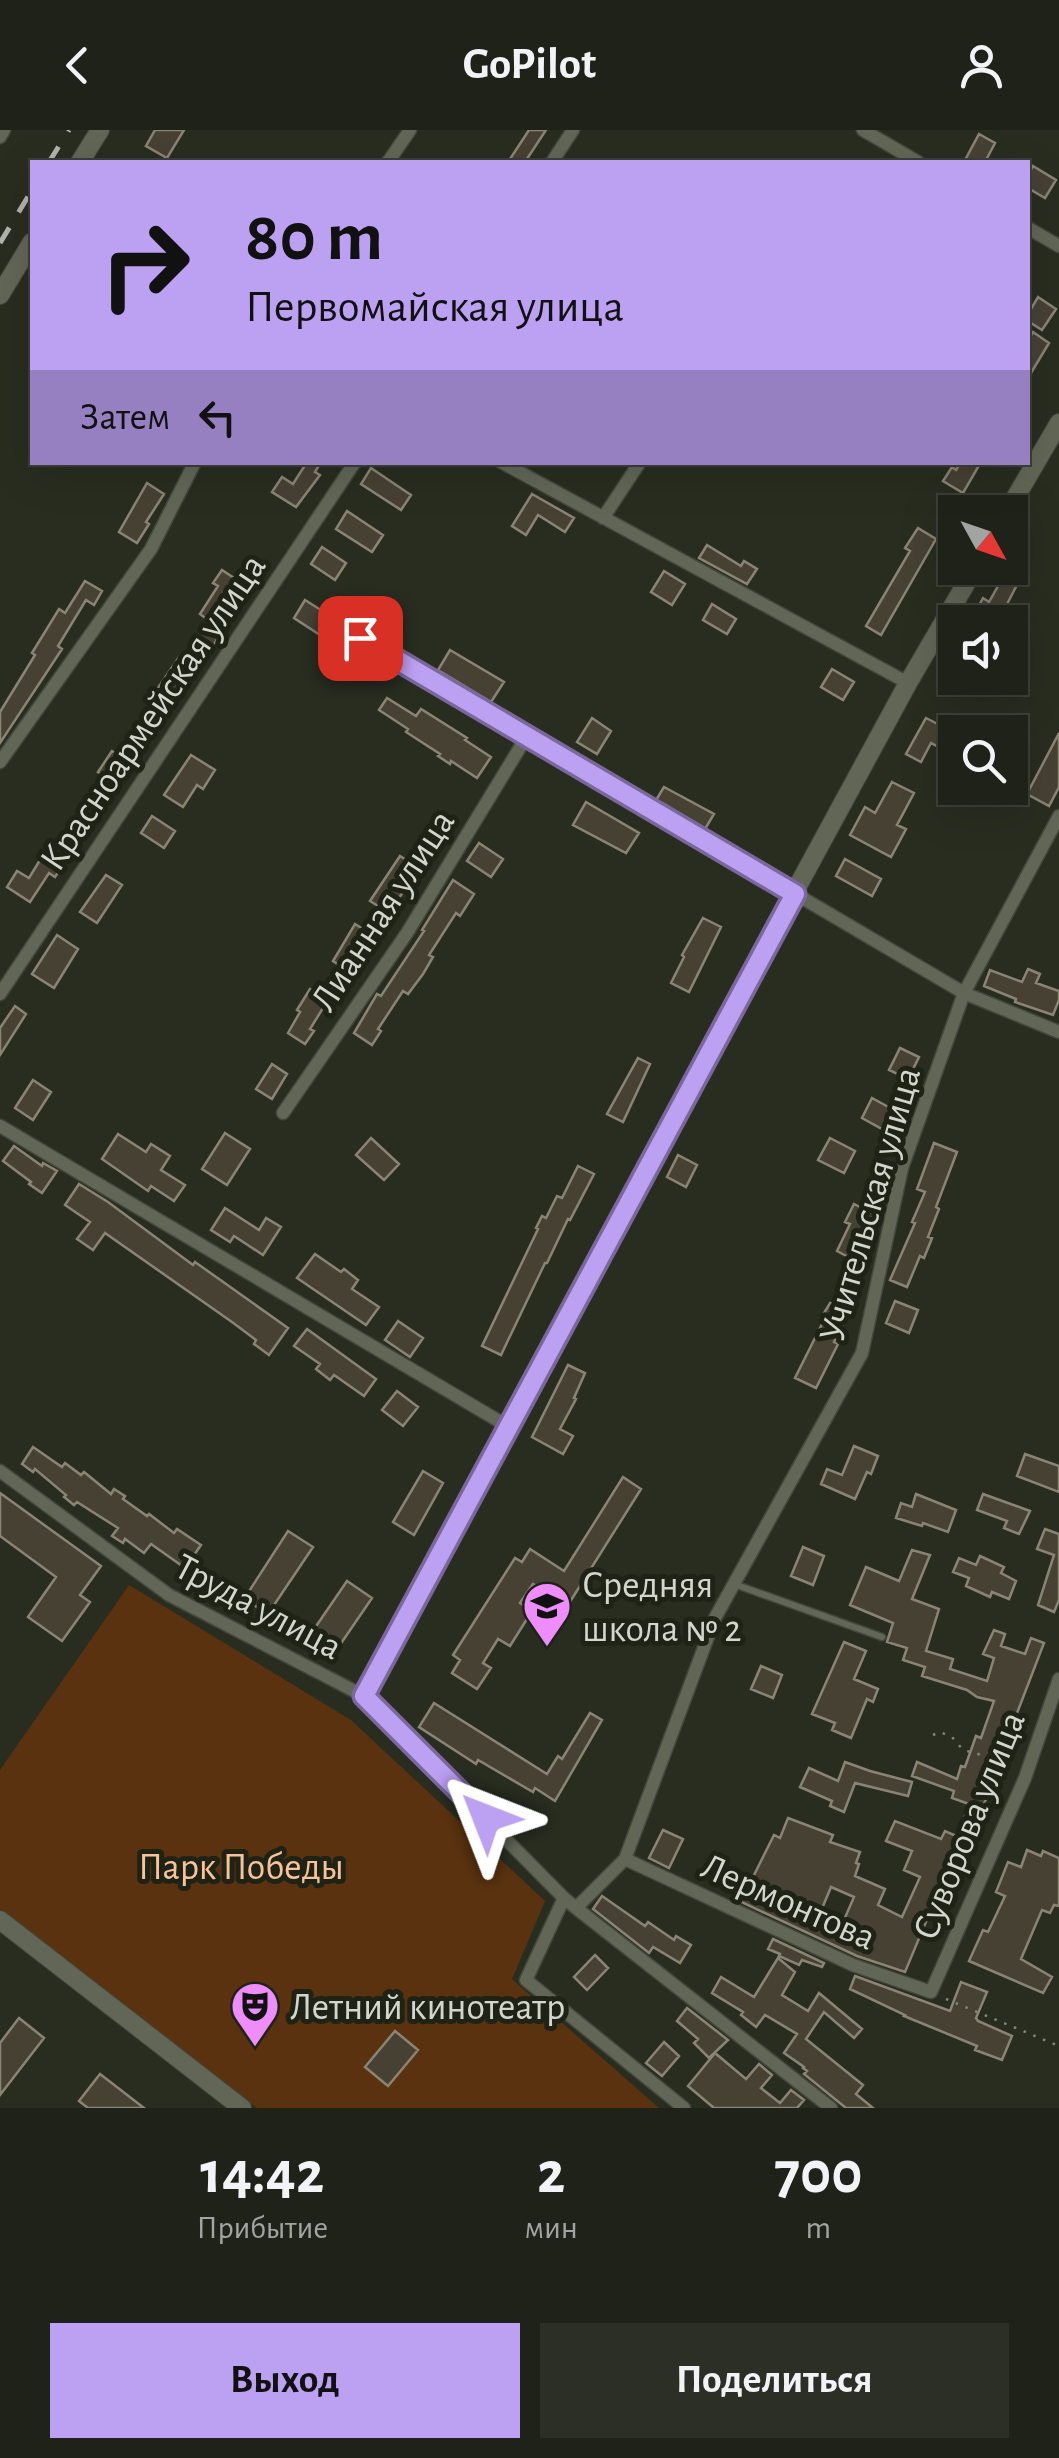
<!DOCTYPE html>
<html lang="ru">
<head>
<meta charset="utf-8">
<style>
  :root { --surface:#1f2218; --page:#2c2f25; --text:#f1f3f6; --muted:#a1a4a2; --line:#3c3f37; --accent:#bca0f2 }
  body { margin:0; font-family:"Alegreya Sans",sans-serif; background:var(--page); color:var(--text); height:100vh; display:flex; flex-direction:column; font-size:38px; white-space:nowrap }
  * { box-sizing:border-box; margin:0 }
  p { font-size:32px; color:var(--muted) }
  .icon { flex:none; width:55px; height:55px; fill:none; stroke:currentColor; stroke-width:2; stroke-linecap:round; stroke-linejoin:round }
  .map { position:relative; height:1978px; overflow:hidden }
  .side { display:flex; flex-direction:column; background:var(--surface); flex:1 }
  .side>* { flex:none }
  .hud { position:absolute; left:30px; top:30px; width:1000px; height:305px; border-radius:0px; box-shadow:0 10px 40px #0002,0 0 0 2px var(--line); background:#bca0f2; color:#111; overflow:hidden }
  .needle { width:65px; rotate:130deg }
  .fabs { position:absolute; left:938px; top:365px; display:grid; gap:20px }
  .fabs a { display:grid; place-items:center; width:90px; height:90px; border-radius:0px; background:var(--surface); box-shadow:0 10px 40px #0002,0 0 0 2px var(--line); font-size:50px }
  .pin { position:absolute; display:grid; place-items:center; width:85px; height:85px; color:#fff; margin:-42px; border-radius:20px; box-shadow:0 5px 15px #0006 }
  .me { position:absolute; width:110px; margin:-55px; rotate:315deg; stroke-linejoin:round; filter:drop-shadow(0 0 8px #0008) }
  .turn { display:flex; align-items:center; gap:35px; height:210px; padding:0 50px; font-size:45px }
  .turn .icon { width:130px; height:130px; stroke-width:2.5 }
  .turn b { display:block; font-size:70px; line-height:85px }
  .then { display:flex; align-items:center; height:95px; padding:0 50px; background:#0003; gap:20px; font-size:38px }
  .eta { display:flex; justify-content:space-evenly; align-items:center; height:170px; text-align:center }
  .eta b { font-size:60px; font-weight:700; line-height:70px }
  .cta { display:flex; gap:20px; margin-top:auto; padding:20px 50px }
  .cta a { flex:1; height:115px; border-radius:0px; background:var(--accent); color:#111; font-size:40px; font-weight:700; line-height:115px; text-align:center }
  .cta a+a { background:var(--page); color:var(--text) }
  header { display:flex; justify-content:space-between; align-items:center; height:130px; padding:0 50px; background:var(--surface); font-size:45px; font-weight:700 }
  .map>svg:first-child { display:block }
  .green { fill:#5a320f }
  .building { fill:#464133; stroke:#8a8474; stroke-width:2.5; fill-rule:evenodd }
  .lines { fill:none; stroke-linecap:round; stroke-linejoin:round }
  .service-casing { stroke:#44473c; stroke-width:9 }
  .minor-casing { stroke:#44473c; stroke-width:15 }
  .tertiary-casing { stroke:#44473c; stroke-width:20 }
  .path { stroke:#82857b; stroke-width:2.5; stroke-dasharray:2.5 8; stroke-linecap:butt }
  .service { stroke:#616657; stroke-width:6 }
  .minor { stroke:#616657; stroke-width:12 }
  .tertiary { stroke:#616657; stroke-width:18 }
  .rail { stroke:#b0b4aa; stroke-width:5; stroke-dasharray:18 18; stroke-linecap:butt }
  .route-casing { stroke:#7a689d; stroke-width:25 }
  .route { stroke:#bca0f2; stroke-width:18 }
  .labels { text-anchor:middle; stroke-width:10; stroke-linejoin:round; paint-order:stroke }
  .street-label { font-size:38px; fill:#d3d6cd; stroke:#1f2316 }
  .poi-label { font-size:38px; fill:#d3d6cd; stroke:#1f2316; text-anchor:start }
  .park-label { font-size:38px; fill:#f9c299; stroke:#1f2316 }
</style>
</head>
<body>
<header><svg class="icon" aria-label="back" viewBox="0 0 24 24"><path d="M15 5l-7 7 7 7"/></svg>GoPilot<svg class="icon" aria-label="person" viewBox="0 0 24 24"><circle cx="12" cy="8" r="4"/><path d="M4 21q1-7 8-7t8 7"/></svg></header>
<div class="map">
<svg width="1059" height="1978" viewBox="0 0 1059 1978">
  <rect width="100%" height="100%" fill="#292d20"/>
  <path class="green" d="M129,1455L351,1590L545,1771L512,1849L659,1978H257L0,1779V1640Z"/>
  <path class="building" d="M155,0H184L167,28L146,16Z
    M529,0H546L525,32H508Z
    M979,4L995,13L985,32H964Z
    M1033,36L1056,50L1045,68L1028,58V45Z
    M1038,167L1056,179L1042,200L1028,191V184Z
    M1033,202L1049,213L1028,248V211Z
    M307,332H321L315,342L320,345L296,377L272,362L282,347L293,354Z
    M961,332H981L963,363L943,351L952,337L956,340Z
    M371,338L411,365L401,380L361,354Z
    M147,353L164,364L146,392L149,394L137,413L119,402Z
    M532,364L574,388L565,402L538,385L526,405L512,396Z
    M347,381L383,405L372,422L336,399Z
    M918,398L936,409L881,505L866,496L910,421L905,418Z
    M707,415L741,436L744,431L757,439L747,454L699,428Z
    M322,417L346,433L335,450L311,434Z
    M222,440L243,454L213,505L218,508L187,556L185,554L167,582L149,571L181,524L185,526L208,490L200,484L218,456L213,453Z
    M664,441L685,454L672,475L651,462Z
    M1006,442L1020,449L1004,480L1007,481L1001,492H993L975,483L983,468L989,472Z
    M85,451L102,461L94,475L86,470L58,516L62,519L0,613V582L35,525L32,523L59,479L65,483Z
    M305,470L332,487L320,505L294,488Z
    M712,474L736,489L727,504L703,490Z
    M450,520L504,552L491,572L438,540Z
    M832,539L854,552L843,570L821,557Z
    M387,568L416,586L421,579L467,608L465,610L491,627L477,648L451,631L450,634L438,626L440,624L406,602L408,599L379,580Z
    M592,588L611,601L597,624L577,612Z
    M926,588L953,602L944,620L931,613L921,632L906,624Z
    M1059,603V657L1049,676L1027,664Z
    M112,621L129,632L116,653L98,642Z
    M191,625L215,640L203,659L197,655L183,677L164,665Z
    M892,652L914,663L897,695L906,699L891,727L850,705L865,677L875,683Z
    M664,657L714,684L705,699L656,670Z
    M586,672L639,703L626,723L573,695Z
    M152,686L175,701L164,718L141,703Z
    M479,713L503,729L491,747L467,731Z
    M48,717L67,729L55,747L49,743L30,772L7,757L17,741L29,748Z
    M400,726L419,738L389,783L370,771Z
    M845,729L881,749L872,766L836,746Z
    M106,745L122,755L97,793L80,782Z
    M453,750L474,764L460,786L456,783L429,825L433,827L423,844L408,864L403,861L378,899L381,901L372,915L354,903L377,864L381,866L424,801L422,800Z
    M703,788L721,797L689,862L671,853L684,827L682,825Z
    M355,794L374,806L359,827L362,829L353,844L333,831Z
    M57,805L78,819L54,858L32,844Z
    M1028,839L1040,844L1036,853L1059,861V870L1053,885L1015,872L1016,869L984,856L990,840L1022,852Z
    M310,859L328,870L310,899L314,901L305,914L288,903L300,882L297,880Z
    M15,876L26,884L0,925V898Z
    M900,918L919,927L908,949L889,940Z
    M638,928L650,934L623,992L607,984Z
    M272,934L287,944L272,969L256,959Z
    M33,950L51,962L33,990L15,978Z
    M872,968L892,979L882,999L862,988Z
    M225,1003L250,1019L227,1055L202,1039Z
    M118,1004L146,1022L151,1014L170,1026L161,1040L185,1055L174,1071L151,1056L148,1061L102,1029Z
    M371,1008L399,1034L384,1050L356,1025Z
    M830,1008L855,1021L844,1043L818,1030Z
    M934,1013L957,1022L936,1077L939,1079L928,1107L932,1108L924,1128L920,1126L907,1157L890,1150L915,1093L912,1092L925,1062L917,1059Z
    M14,1016L42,1036L43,1033L57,1041L42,1063L29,1054L31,1052L3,1031Z
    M678,1025L697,1035L686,1057L667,1047Z
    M578,1036L594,1044L570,1090L568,1089L547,1133H545L501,1225L482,1216L538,1099L536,1098L542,1086L546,1088L557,1066L562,1068Z
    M79,1054L108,1072L193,1135L195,1132L288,1198L269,1225L254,1214L256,1210L232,1192L105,1103L93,1120L77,1109L90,1092L65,1075Z
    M854,1074L874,1084L861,1109L866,1112L856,1131L837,1121L850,1094L845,1092Z
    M225,1078L259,1100L266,1088L281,1097L263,1125L234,1106L230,1112L211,1100Z
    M315,1124L341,1142L344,1139L358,1150L352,1159L379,1177L366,1195L297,1148Z
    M895,1171L918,1180L909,1203L886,1193Z
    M830,1173L849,1182L834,1212L838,1214L816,1258L795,1248L824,1190L821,1188Z
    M398,1191L423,1208L410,1227L385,1210Z
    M307,1199L376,1249L364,1266L334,1245L330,1250L316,1239L320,1234L294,1216Z
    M568,1235L585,1243L574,1268L576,1269L560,1299L573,1306L563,1324L532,1307Z
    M397,1261L418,1277L403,1296L382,1280Z
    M854,1316L878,1326L871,1344L867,1342L855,1369L821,1354L827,1339L842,1345Z
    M33,1317L62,1337L65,1333L81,1345L84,1342L111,1364L114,1359L125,1366L123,1369L147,1386L149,1384L174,1403L177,1399L201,1415L185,1438L151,1414L144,1423L125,1409L123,1413L112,1406L118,1398L77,1372L74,1375L64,1367L66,1365L35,1339L33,1342L22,1334Z
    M1025,1324L1059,1336V1362L1017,1346Z
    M423,1341L443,1353L414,1405L393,1392Z
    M623,1347L641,1359L568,1475L533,1454L520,1473L532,1481L510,1516L498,1509L483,1533L491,1538L477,1559L452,1543L460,1530L453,1525L515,1428L522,1432L530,1419L564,1441Z
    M0,1363L101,1436L80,1465L90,1472L62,1511L28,1487L56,1447L0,1406Z
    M916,1364L956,1380L948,1402L923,1393L922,1396L896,1388L901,1373L912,1377Z
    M983,1364L1030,1381L1019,1404L1004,1398L1007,1391L977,1380Z
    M1045,1399L1059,1404V1470L1054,1482L1038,1475L1054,1425L1037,1419Z
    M288,1401L313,1417L268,1484L244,1469Z
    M803,1417L824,1426L813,1455L791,1446Z
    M912,1420L930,1425L912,1469L939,1479L926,1521L953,1529L950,1539L987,1551L994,1528L983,1524L994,1500L1005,1504L1001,1516L1025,1524L1031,1508L1044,1513L999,1630L996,1629L987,1658L990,1659L973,1702L961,1698L969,1674L952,1668L954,1661L912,1646L917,1632L957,1649L961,1636L965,1637L976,1606L981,1608L994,1571L977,1567L967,1560L922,1546L925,1537L903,1530L907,1518L887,1512L893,1493L850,1475L866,1437L899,1451Z
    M980,1426L1004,1437L1001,1443L1016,1451L1009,1469L992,1462L990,1467L966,1456L969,1448L953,1442L959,1428L976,1435Z
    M347,1451L372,1468L331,1528L306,1511Z
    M844,1512L866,1521L854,1549L878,1559L873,1572L867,1569L851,1608L832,1600L835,1593L812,1584Z
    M761,1536L782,1545L773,1568L751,1559Z
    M434,1573L547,1644L558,1626L562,1629L590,1583L602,1590L555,1671L535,1658L533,1662L478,1630L476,1634L419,1597Z
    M845,1632L870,1641L912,1652L908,1666L855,1653L844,1682L830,1676L832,1671L800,1657L809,1638L838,1651Z
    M788,1688L833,1705L830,1712L860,1722L856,1733L859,1734L855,1746L885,1759L878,1775L902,1787L920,1747L904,1740L912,1721L886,1711L895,1691L941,1709L945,1701L961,1708L905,1842L857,1826L735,1769L746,1746L752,1749L774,1705L780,1708ZM831,1757L854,1767L844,1790L821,1781Z
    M663,1700L683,1709L669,1738L649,1728Z
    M1027,1720L1041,1726L1043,1721L1059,1728V1776L1054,1775L1050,1783L1042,1780L1021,1829L1052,1847L1043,1863L969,1831L983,1800L988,1802L1005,1766L996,1762L1008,1732L1021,1737Z
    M602,1766L645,1796L648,1792L674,1810L676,1806L691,1815L680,1833L653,1817L649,1823L593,1779Z
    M773,1809L824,1833L822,1837L802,1830L799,1835L779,1826L780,1824L768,1819Z
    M595,1825L608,1838L587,1860L574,1847Z
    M778,1828L795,1842L782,1865L808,1881L819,1863L862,1899L854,1908L824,1882L806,1909L863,1955L856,1964L873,1978H846L804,1944L807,1941L803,1938L804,1937L784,1923L797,1904L765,1885L756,1897L741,1885L743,1882L712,1863L721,1847L754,1867Z
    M855,1846L950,1881L961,1852L987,1862L976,1888L978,1891L1012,1906L1002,1930L975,1920L977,1916L904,1886L905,1885L850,1859Z
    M687,1878L728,1910L709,1928L694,1913L698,1909L677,1891Z
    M19,1888L44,1908L0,1965V1913Z
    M395,1901L418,1920L388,1956L365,1937Z
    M664,1912L679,1926L662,1946L646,1933Z
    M715,1923L746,1949L759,1934L772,1945L761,1958L780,1973L791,1960L804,1970L797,1978H714L688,1956Z
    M100,1944L144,1978H88L79,1971Z"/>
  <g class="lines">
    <g class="service-casing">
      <path id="service" d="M734,1454L882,1507"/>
    </g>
    <g class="minor-casing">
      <path id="minor" d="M863,0L918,32
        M0,7L4,0
        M388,32L410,0
        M552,32L573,0
        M1028,98L1059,116
        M501,332L908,553
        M603,388L640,332
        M360,508L964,863L1059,902
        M0,632L151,419L195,332
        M0,864L355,332
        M283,983L407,803L527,606
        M0,996L509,1297
        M0,1341L169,1465L364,1566L564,1768L526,1850L684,1978
        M625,1729L853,1835L931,1862L1025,1648L1059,1549
        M564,1768L576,1778L625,1729L715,1488L862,1223L902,1038L964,863L1059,686
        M576,1778L831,1978"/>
    </g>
    <g class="tertiary-casing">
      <path id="tertiary" d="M80,32L100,0
        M0,165L32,112
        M1007,382L1059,293
        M364,1566L725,890L908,553L975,438
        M0,1790L242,1978"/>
    </g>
    <path class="path" d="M933,1605L940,1602L952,1607L963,1620L982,1625
      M946,1869L1059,1916"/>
    <use href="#service" class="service"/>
    <use href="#minor" class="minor"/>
    <use href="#tertiary" class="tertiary"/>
    <path class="rail" d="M49,32L69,0
      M0,113L32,60"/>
  </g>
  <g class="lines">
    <g class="route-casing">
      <path id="route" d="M360,508L795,764L364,1566L486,1688"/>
    </g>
    <use href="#route" class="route"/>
  </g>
  <defs>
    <g id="school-pin" transform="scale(2.5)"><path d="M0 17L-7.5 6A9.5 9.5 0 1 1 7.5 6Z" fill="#ed8cfa" stroke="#1f2316"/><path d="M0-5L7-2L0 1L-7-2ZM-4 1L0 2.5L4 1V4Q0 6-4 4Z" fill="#111"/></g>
    <g id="theatre-pin" transform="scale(2.5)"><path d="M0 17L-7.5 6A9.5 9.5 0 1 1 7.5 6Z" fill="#ed8cfa" stroke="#1f2316"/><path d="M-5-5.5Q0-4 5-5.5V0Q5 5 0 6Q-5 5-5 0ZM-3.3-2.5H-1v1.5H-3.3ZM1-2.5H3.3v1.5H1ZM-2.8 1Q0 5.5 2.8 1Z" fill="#111"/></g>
  </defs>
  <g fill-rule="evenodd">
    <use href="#school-pin" x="547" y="1476"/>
    <use href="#theatre-pin" x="255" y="1876"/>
  </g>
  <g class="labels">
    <g class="street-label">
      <text transform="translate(152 582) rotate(-56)" y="13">Красноармейская улица</text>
      <text transform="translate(382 780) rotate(-57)" y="13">Лианная улица</text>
      <text transform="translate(869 1074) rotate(-74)" y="13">Учительская улица</text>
      <text transform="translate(259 1476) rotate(28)" y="13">Труда улица</text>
      <text transform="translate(968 1695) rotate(-68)" y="13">Суворова улица</text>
      <text transform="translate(789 1771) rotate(24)" y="13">Лермонтова</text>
    </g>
    <g class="poi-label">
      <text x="582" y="1467">Средняя<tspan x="582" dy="44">школа № 2</tspan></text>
      <text x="290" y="1889">Летний кинотеатр</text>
    </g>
    <g class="park-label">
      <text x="241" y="1749">Парк Победы</text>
    </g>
  </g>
</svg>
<div class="fabs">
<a><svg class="needle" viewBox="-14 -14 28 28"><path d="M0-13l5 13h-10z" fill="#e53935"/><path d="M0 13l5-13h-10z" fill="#a1a4a2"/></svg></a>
<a><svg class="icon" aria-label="sound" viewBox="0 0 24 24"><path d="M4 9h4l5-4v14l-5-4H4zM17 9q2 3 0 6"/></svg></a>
<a><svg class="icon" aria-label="search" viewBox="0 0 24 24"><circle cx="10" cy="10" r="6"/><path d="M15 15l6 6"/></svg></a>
</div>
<div class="pin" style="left:360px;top:508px;background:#d93025"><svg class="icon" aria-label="arrive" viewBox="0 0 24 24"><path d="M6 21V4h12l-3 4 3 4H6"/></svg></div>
<svg class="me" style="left:486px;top:1688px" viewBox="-20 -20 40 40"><path d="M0-17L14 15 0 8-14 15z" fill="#bca0f2" stroke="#fff" stroke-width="4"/></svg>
<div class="hud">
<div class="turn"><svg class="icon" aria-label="right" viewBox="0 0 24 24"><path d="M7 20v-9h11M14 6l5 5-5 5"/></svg><div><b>80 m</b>Первомайская улица</div></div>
<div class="then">Затем<svg class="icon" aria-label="left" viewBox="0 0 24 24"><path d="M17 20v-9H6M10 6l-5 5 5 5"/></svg></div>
</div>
</div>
<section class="side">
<div class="eta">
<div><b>14:42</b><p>Прибытие</p></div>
<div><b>2</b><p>мин</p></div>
<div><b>700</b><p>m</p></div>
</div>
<div class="cta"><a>Выход</a><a>Поделиться</a></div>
</section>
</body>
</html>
